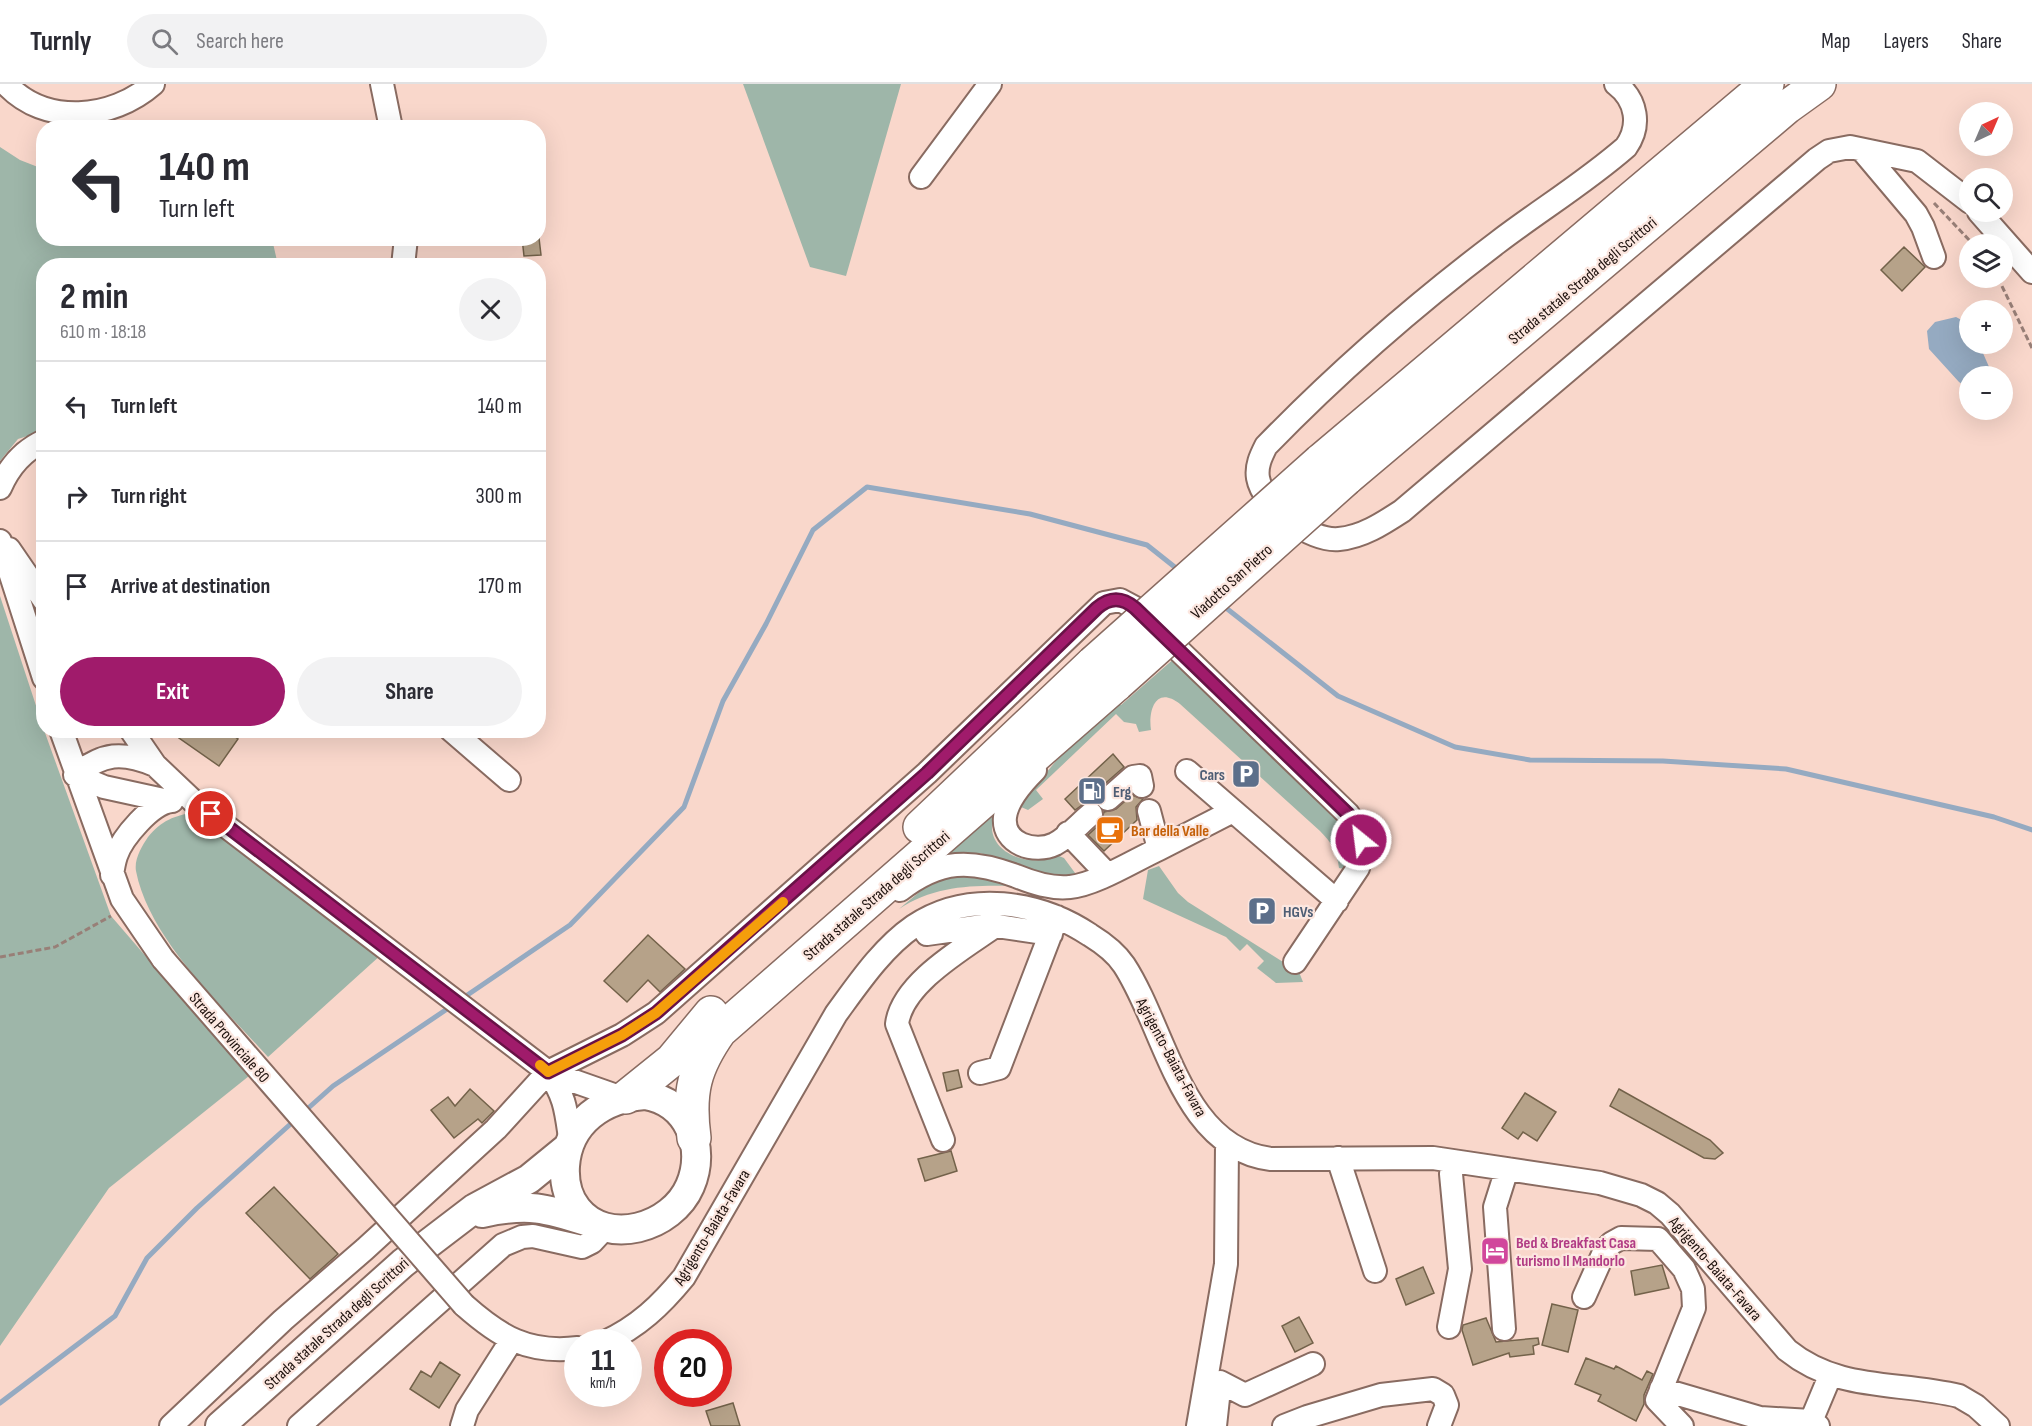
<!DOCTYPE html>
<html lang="en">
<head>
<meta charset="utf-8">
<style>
  :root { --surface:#fff; --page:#f2f2f3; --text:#2b2b33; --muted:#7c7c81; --line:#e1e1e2; --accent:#a01b6b }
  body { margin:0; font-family:"Sofia Sans Condensed",sans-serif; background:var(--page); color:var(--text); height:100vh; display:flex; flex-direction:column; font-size:22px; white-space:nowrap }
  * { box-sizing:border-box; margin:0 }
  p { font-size:20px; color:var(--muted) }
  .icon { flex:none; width:33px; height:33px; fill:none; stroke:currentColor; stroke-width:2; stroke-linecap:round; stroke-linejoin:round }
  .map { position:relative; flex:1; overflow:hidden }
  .drawer { position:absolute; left:36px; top:174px; width:510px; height:480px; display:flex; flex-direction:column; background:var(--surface); border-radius:24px; box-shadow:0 6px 24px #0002 }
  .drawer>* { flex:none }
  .hud { position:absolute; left:36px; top:36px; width:510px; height:126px; border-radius:24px; box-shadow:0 6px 24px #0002; background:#fff; color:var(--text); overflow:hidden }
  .needle { width:39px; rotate:44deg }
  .buttons { position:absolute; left:1959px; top:18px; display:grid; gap:12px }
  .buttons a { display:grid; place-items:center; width:54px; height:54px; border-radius:50%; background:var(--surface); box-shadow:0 6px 24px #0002; font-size:30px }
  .speed { position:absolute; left:564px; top:1245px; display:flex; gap:12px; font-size:30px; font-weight:700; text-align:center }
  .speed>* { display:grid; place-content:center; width:78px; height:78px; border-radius:50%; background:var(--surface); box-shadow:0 6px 24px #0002; line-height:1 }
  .speed small { font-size:15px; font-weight:400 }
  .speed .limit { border:9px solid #d22; background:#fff; color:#111 }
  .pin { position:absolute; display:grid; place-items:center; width:51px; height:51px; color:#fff; margin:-26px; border:3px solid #fff; border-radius:50%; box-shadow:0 2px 6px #0007 }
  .me { position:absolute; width:66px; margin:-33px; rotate:331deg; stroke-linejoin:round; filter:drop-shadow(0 0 4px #0008) }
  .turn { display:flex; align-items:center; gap:21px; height:126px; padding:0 24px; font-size:27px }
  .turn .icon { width:78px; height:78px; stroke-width:2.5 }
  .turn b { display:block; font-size:42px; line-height:51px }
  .round { display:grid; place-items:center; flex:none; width:63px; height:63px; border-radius:32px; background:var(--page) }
  .head { display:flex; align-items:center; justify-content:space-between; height:102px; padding:0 24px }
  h1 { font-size:36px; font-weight:700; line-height:45px }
  .cta { display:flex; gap:12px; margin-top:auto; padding:12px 24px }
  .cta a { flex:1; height:69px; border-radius:36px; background:var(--accent); color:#fff; font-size:24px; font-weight:700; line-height:69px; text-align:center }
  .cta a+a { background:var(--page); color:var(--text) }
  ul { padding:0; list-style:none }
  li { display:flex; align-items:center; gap:18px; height:90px; padding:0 24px; border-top:2px solid var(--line) }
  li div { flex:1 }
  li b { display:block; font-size:22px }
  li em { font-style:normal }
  header { display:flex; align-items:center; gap:36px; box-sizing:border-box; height:84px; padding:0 30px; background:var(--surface); border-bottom:2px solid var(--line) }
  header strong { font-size:28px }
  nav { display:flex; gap:33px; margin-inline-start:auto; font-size:21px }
  .search { width:420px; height:54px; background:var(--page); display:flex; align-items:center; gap:15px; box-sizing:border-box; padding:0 21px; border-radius:33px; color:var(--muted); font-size:22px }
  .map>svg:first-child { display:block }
  .green { fill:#9eb6a9 }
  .water { fill:#95aac1 }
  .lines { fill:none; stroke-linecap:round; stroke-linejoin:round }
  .stream { stroke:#95aac1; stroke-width:5 }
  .building { fill:#b6a289; stroke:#73624a; stroke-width:1.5 }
  .minor-casing { stroke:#896b61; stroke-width:26 }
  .major-casing { stroke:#896b61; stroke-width:32 }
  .highway-casing { stroke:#896b61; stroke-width:36 }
  .path { stroke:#987f77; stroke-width:3; stroke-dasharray:6 3; stroke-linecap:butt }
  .minor { stroke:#fff; stroke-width:22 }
  .major { stroke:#fff; stroke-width:28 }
  .highway { stroke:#fff; stroke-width:33 }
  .minor-bridge-casing { stroke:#896b61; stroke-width:26; stroke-linecap:butt }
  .highway-bridge-casing { stroke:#896b61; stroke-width:36; stroke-linecap:butt }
  .minor-bridge { stroke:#fff; stroke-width:22 }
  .highway-bridge { stroke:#fff; stroke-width:33 }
  .route-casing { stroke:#681246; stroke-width:15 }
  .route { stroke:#a01b6b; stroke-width:10 }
  .slow { stroke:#f59e0b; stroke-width:10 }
  .labels { text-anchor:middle; stroke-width:4.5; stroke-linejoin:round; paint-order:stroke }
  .street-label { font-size:16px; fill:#1c100c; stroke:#fce7e0 }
  .service-label { font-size:16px; font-weight:bold; fill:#4e5e75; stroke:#fce7e0; text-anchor:start }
  .food-label { font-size:16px; font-weight:bold; fill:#c56008; stroke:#fce7e0; text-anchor:start }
  .hotel-label { font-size:16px; font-weight:bold; fill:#b23c85; stroke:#fce7e0; text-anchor:start }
</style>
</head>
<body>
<header>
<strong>Turnly</strong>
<div class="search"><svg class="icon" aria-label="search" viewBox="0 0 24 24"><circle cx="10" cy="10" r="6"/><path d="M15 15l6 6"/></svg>Search here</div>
<nav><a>Map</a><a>Layers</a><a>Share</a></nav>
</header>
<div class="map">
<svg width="2032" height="1342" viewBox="0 0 2032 1342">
  <rect width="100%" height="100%" fill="#f9d7cb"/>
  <path class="green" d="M743,0H901L846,192L810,183Z
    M0,63L20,76L43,85L44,154L272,155L278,181L44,182L43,347L18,355L0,377Z
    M0,512L44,646L111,832L249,992L109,1104L0,1262Z
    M1176,573L1346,738C1354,755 1357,769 1344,785L1339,784C1337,768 1332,759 1320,747L1180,620C1156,601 1148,626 1151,646L1139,648L1136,640L1124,638L1116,630L1036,706L1043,715L1028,726L1021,723V719L1056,677L1117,619L1121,621Z
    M997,722C995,728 992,734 992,740C990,766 1019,778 1040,776C1046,775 1052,773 1059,772L1064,774L1078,793L1054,795L980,769L945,771Z
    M195,728L382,870L268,973C223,923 149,855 136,787C134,775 142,762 148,753C162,736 174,732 195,728Z
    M1159,782L1178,809L1188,818L1299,888L1303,898L1276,899L1257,884L1264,877L1247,860L1240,867L1226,853L1143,815L1148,786Z
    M954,789L984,792L1016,802C974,801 935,801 899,825L929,800Z"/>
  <path class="water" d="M1956,233L1969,240L1970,260H1979L1993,292H1970L1969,305L1959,298L1929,265L1927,247L1935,238Z"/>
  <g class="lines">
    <path class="stream" d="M1221,520L1338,612L1455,663L1530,676L1663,677L1786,685L1994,733L2032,746
      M463,914L570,841L684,723L723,617L766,540L813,446L867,403L1030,430L1147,461L1181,488
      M305,1027L333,1002L453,921
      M0,1319L115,1232L147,1174L197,1124L295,1036"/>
  </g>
  <path class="building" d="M522,154H539L541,171L524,172Z
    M1904,163L1925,183L1902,207L1881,186Z
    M184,646H225L238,655L219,682L179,654Z
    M1113,670L1124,683L1099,705L1095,717H1088L1075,726L1065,715Z
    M1132,711L1143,715L1136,723L1137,736L1104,767L1088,751L1100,740L1104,728L1116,725Z
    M648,851L685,885L660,908L648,896L627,918L604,897Z
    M958,986L962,1003L947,1007L943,989Z
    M470,1005L494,1027L482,1039L478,1035L454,1054L431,1026L448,1013L455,1022Z
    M1619,1005L1710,1056L1723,1069L1715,1075L1704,1074L1610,1022Z
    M1525,1009L1556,1028L1537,1057L1523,1048L1518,1055L1502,1044Z
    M951,1067L957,1087L925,1097L918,1075Z
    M274,1103L338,1170L310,1195L246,1129Z
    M1662,1181L1669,1204L1635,1211L1631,1187Z
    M1423,1183L1434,1209L1406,1221L1396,1195Z
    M1552,1220L1578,1226L1568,1268L1542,1261Z
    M1299,1233L1313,1259L1295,1268L1282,1242Z
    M1486,1234L1496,1258L1538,1254L1539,1260L1533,1262L1534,1270L1510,1273L1509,1269L1473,1281L1462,1246L1463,1241Z
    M1586,1274L1614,1285L1616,1282L1642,1296L1647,1287L1653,1290L1644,1311V1320L1636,1337L1598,1317L1601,1311L1575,1300Z
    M440,1278L460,1291L439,1324L410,1305L421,1287L431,1293Z
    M733,1319L740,1342H711L706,1327Z"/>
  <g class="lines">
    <g class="minor-casing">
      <path id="minor" d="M6,0C45,42 112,36 153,0
        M382,0L391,44
        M1616,0C1637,16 1641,42 1626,63C1586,98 1540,126 1498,158C1416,220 1338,288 1266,362C1261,372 1256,382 1258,394C1263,422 1310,458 1339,455C1362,453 1382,440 1402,427L1817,75L1829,67L1850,63L1917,77L1970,118
        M1862,66L1916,130L1923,143L1934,173
        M921,93L990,0
        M1979,128L2032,188
        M403,182L406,154
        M0,404C9,383 22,367 44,357
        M0,457L44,594
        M9,465L44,516
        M61,646L122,815L163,875
        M131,646L155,681L193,717L548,988C565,1012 566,1026 570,1054
        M451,646L509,696
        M155,681C122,667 103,669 75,691L104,703L168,717
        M1035,686C1023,698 1007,716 1005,733C1002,760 1035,770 1055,760C1068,753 1080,739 1091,730
        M1187,687L1337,817
        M1108,715L1133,693L1140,692L1142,702
        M1068,749L1107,790
        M1159,765L1233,727
        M112,791C113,784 114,778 116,772C122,754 152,718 172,717
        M900,806C940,775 971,775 1016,792C1033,799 1051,805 1070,803C1095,801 1135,776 1159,765L1149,727
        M920,839L927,850L990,841L1051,850
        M548,988L622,1014
        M980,989L999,984L1057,833
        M943,1056L897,940C902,899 964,864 995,842
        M1338,1074L1375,1187
        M1584,1213L1605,1166L1612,1159L1621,1154L1658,1155L1684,1185L1693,1205L1694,1224L1657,1316L1682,1342
        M464,1221C500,1253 528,1270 578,1264
        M1449,1243L1460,1185L1451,1090L1453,1077
        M1504,1245L1495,1123L1507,1085
        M605,1258C638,1243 661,1221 684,1193L836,930C858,900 882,864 914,842C968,806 1039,817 1090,851C1103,859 1116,869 1124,881C1166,945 1181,1064 1271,1075L1433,1074L1600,1099L1641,1111L1657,1119L1670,1130L1787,1266C1839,1308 1897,1297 1959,1312L1976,1322L1998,1342
        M1220,1298L1245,1311L1313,1280
        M1661,1305L1760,1334L1811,1337L1818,1342
        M171,1342L283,1236L365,1165L496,1045L548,988L622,951L656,929L927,689L1104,519L1120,516L1135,524L1348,730C1361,748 1364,763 1358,784L1295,878
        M299,1342L503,1161L522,1153L533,1152L582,1163L592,1158L605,1144
        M462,1342L467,1326L511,1257
        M1198,1342L1226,1180L1227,1060
        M1215,1342L1219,1305
        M1284,1342L1307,1333L1381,1311L1433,1305L1443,1311L1447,1321L1439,1342
        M1809,1342L1830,1292"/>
    </g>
    <g class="major-casing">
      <path id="major" d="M645,1011C688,1018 707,1063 690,1102C672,1144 607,1163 577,1125C567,1112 564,1098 565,1082C568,1038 603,1014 645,1011Z
        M482,1129C528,1119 546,1124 589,1138
        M220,1342L403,1179L475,1124L529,1095L567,1064"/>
    </g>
    <g class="highway-casing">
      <path id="highway" d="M1320,377L1767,0
        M1346,395L1787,23L1819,0
        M920,743L1093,579
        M626,1013L672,976L711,929
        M694,1054C688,1008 694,984 720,947L1117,600"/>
    </g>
    <path class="path" d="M1934,119L1973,160
      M1998,194L2032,264
      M0,873L55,863L111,832"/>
    <use href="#minor" class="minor"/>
    <use href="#major" class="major"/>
    <use href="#highway" class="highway"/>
    <g class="minor-bridge-casing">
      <path id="minor-bridge" d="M163,875L464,1221"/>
    </g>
    <g class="highway-bridge-casing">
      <path id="highway-bridge" d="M1093,579L1320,377
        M1117,600L1346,395"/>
    </g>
    <use href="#minor-bridge" class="minor-bridge"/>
    <use href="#highway-bridge" class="highway-bridge"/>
  </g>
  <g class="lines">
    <g class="route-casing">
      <path id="route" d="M211,730L548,988L622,951L656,929L927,689L1097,524C1110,513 1122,513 1135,524L1348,730L1357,742L1361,756"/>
    </g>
    <use href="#route" class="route"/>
    <path class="slow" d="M540,981L548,988L622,951L656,929L783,818"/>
  </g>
  <defs>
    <g id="parking-square" transform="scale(1.5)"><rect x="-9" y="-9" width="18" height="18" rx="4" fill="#5c6f8a" stroke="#fce7e0"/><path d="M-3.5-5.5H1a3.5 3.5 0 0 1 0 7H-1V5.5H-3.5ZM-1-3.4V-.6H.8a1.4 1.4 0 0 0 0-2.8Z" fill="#fff"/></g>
    <g id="fuel-square" transform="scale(1.5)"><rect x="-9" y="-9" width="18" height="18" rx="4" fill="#5c6f8a" stroke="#fce7e0"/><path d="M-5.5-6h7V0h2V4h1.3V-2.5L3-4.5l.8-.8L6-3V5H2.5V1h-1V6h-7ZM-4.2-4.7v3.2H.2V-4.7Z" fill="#fff"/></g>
    <g id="cafe-square" transform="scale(1.5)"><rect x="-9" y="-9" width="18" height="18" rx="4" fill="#e8710a" stroke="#fce7e0"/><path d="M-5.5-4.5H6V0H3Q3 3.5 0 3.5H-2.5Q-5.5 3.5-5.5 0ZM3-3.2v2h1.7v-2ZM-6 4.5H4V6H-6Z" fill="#fff"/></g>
    <g id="hotel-square" transform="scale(1.5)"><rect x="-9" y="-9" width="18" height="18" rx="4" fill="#d1479c" stroke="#fce7e0"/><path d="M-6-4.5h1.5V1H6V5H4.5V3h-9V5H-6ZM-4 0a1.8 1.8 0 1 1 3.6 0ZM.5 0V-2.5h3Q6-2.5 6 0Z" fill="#fff"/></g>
  </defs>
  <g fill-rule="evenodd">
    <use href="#parking-square" x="1246" y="690"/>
    <use href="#fuel-square" x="1092" y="707"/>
    <use href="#cafe-square" x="1110" y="746"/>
    <use href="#parking-square" x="1262" y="827"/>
    <use href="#hotel-square" x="1495" y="1167"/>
  </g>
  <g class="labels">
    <g class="street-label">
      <text transform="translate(1582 196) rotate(-40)" y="6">Strada statale Strada degli Scrittori</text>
      <text transform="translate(1231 497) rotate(-42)" y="6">Viadotto San Pietro</text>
      <text transform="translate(876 811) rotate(-41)" y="6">Strada statale Strada degli Scrittori</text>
      <text transform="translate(230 953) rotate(49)" y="6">Strada Provinciale 80</text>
      <text transform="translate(1172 973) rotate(62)" y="6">Agrigento-Baiata-Favara</text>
      <text transform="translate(711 1143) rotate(-59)" y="6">Agrigento-Baiata-Favara</text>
      <text transform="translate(1716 1184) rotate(49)" y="6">Agrigento-Baiata-Favara</text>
      <text transform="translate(336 1239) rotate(-42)" y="6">Strada statale Strada degli Scrittori</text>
    </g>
    <g class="service-label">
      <text x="1225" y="696" text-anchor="end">Cars</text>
      <text x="1113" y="713">Erg</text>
      <text x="1283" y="833">HGVs</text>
    </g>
    <g class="food-label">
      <text x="1131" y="752">Bar della Valle</text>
    </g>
    <g class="hotel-label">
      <text x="1516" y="1164">Bed &amp; Breakfast Casa<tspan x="1516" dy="18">turismo Il Mandorlo</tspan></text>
    </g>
  </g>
</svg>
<div class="buttons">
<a><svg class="needle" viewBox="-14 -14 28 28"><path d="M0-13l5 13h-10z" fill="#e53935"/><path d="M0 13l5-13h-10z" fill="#7c7c81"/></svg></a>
<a><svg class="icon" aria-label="search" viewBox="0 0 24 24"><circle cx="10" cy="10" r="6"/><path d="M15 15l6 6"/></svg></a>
<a><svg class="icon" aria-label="layers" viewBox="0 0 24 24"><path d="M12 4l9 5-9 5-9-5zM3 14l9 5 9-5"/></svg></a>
<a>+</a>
<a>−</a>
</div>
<div class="speed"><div>11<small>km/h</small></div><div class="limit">20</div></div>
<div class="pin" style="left:211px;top:730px;background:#d93025"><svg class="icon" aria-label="arrive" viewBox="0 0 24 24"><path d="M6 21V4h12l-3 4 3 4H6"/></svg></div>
<svg class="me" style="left:1361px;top:756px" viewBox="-20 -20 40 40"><circle r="17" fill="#a01b6b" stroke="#fff" stroke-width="3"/><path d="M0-11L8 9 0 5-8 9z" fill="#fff"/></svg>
<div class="hud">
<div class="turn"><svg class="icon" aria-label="left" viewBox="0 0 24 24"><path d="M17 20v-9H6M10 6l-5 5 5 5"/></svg><div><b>140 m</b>Turn left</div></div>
</div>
<section class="drawer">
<div class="head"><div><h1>2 min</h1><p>610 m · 18:18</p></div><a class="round"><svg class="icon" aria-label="close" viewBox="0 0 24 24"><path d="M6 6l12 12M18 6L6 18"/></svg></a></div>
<ul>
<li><svg class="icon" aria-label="left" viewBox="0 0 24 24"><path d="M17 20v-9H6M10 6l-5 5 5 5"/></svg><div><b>Turn left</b></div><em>140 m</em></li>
<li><svg class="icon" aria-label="right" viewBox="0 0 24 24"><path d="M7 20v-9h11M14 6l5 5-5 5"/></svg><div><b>Turn right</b></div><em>300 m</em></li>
<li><svg class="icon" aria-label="arrive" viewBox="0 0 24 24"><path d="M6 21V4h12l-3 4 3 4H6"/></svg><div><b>Arrive at destination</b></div><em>170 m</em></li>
</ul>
<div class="cta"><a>Exit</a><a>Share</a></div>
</section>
</div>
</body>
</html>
